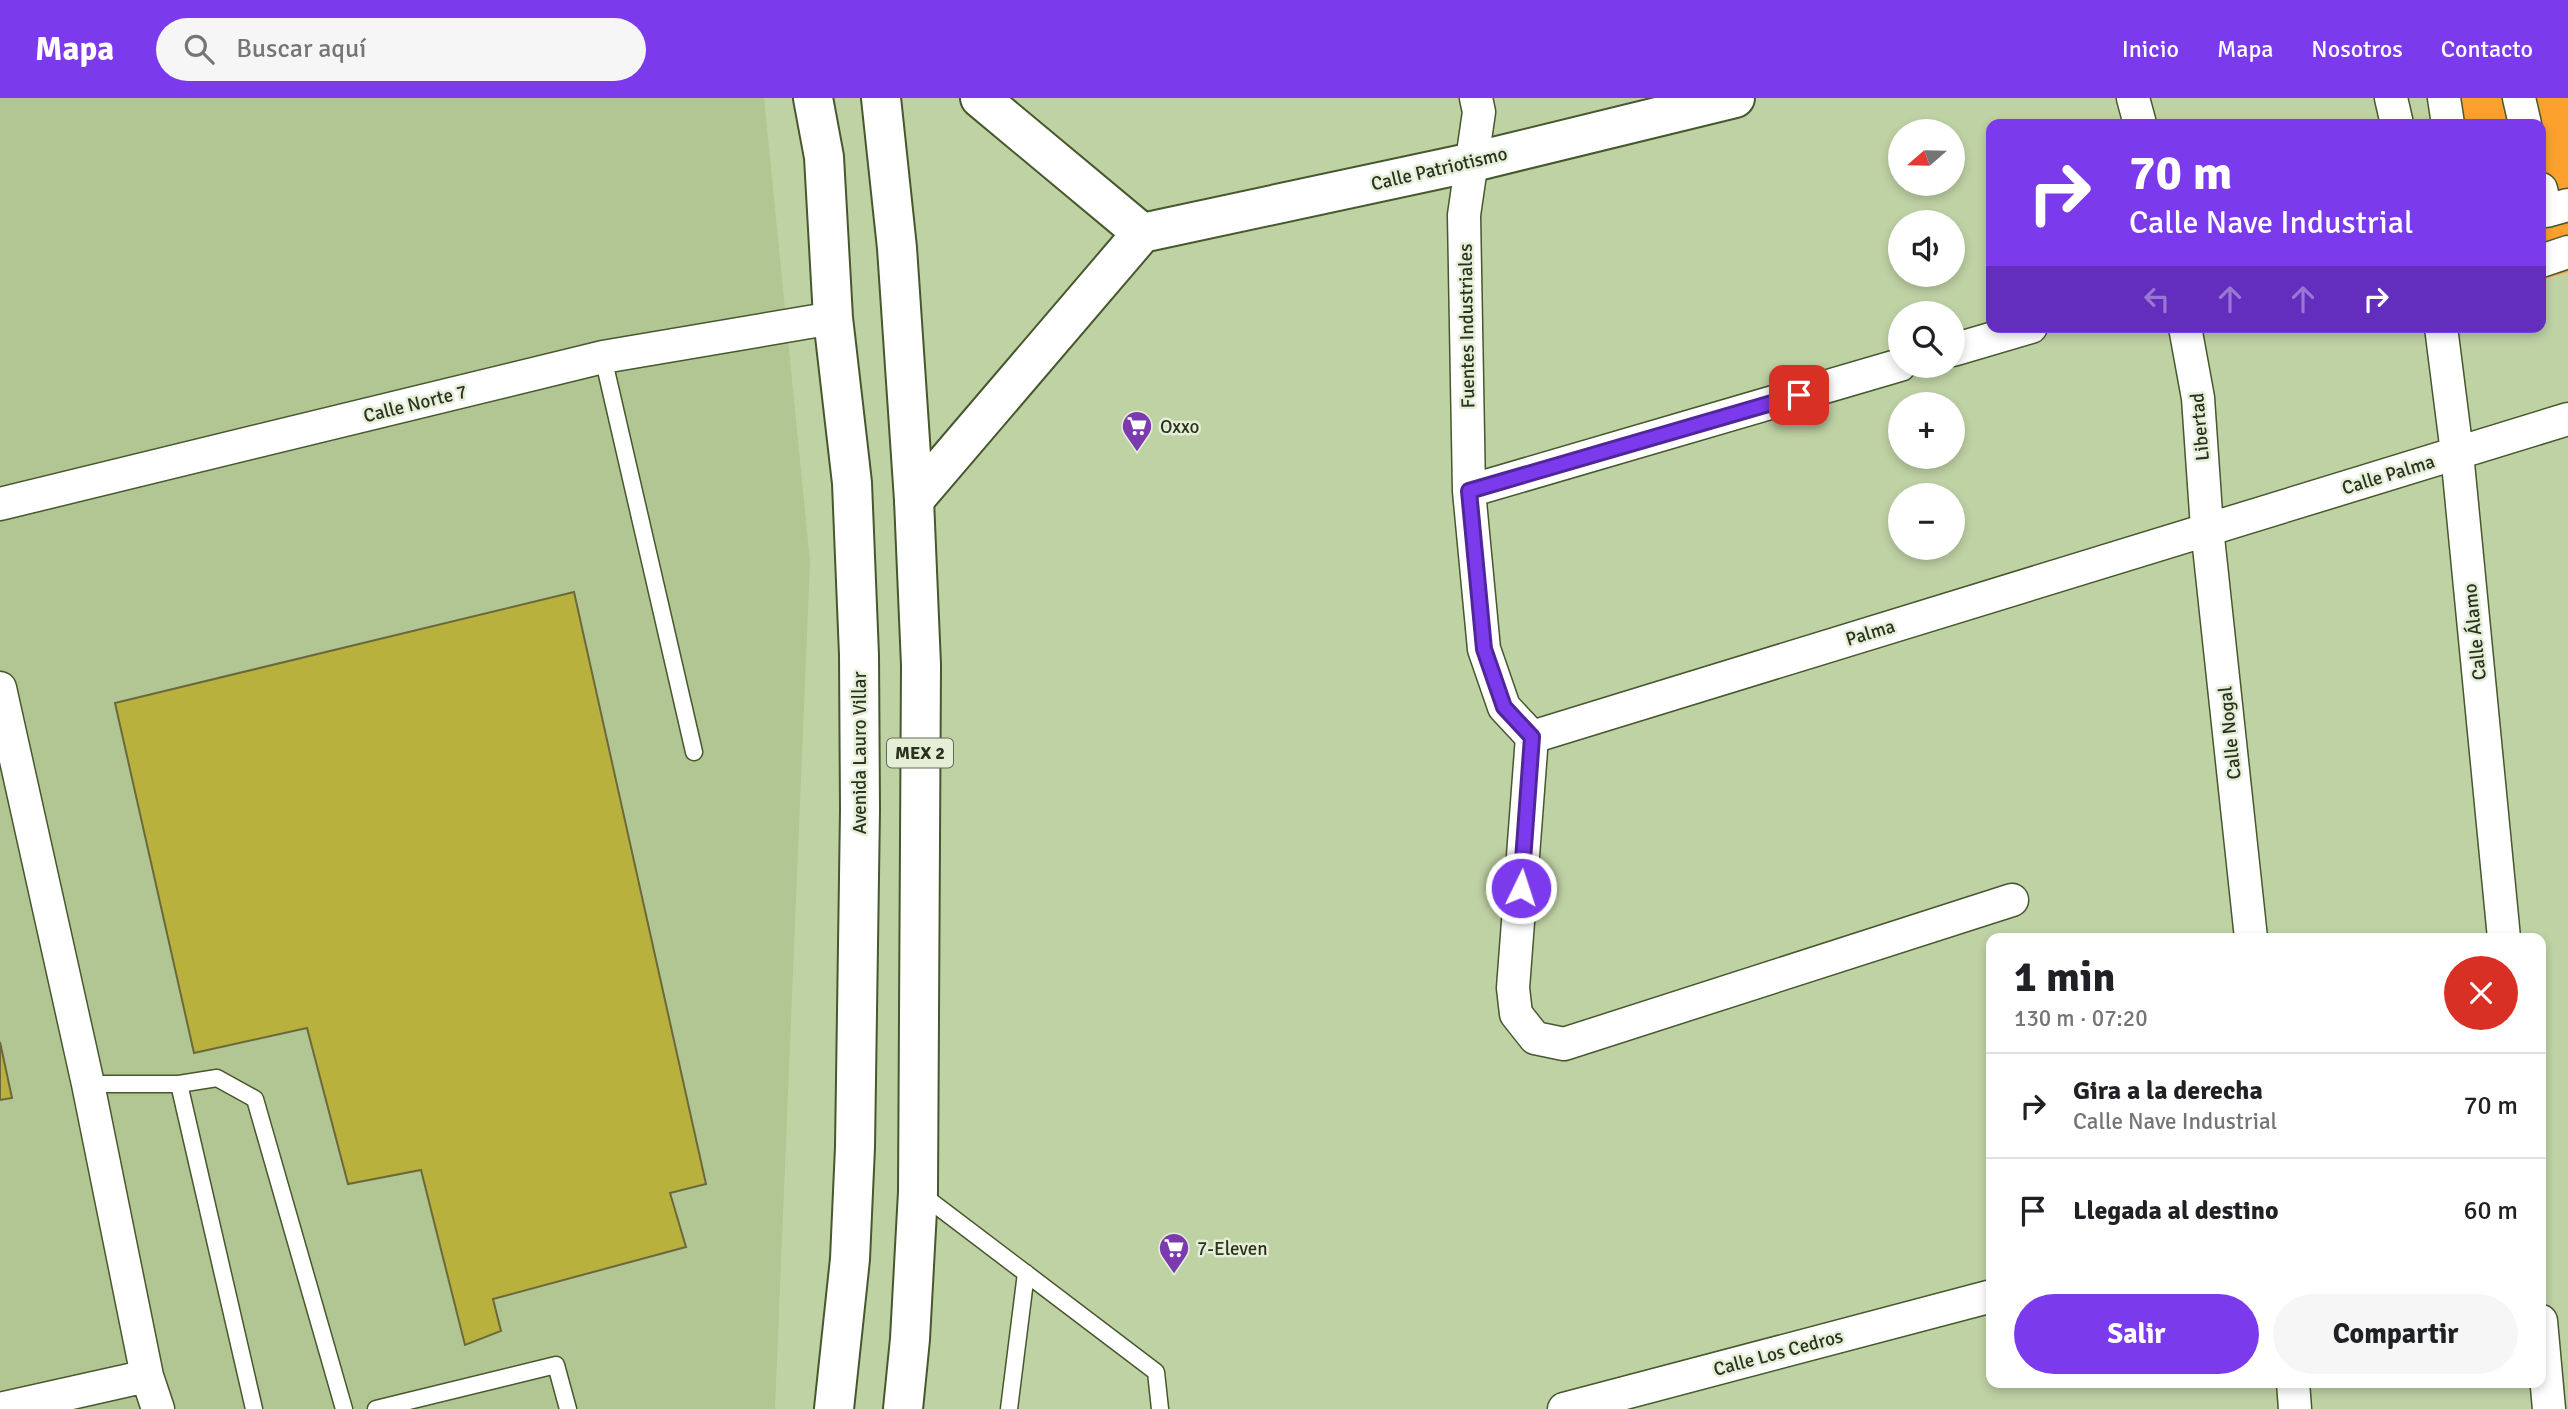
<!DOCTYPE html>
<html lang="es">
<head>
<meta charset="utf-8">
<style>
  :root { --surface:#fff; --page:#f6f6f6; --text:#202124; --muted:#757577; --line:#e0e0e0; --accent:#7c3aed }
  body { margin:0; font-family:Signika,sans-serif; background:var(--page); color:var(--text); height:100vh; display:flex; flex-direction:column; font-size:26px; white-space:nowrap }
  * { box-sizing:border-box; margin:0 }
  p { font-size:23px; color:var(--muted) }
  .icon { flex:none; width:38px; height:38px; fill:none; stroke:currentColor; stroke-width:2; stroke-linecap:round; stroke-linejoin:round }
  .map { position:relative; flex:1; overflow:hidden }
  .panel { position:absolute; left:1986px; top:835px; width:560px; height:455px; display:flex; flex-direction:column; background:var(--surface); border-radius:14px; box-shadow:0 4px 10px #0003 }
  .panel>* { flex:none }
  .top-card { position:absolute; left:1986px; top:21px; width:560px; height:214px; border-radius:14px; box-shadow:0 4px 10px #0003; background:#7c3aed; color:#fff; overflow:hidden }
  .needle { width:46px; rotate:250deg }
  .fabs { position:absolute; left:1888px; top:21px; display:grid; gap:14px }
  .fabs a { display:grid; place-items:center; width:77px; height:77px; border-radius:50%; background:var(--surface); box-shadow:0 4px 10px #0003; font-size:35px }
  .pin { position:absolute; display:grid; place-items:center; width:60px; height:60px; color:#fff; margin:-30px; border-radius:14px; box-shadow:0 4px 10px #0006 }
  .me { position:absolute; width:77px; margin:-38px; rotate:4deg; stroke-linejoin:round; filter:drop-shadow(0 0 5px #0008) }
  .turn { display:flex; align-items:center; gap:24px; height:147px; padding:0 28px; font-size:32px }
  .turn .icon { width:91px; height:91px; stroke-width:2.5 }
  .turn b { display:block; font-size:49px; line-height:60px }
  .lanes { display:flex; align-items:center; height:66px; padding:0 28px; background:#0003; justify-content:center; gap:35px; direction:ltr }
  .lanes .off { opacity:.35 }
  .round { display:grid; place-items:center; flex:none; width:74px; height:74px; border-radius:37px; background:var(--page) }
  .head { display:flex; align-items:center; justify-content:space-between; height:119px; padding:0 28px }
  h1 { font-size:42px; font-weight:800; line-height:52px }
  .action { display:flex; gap:14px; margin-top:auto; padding:14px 28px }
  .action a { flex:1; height:80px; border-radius:42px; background:var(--accent); color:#fff; font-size:28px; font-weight:800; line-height:80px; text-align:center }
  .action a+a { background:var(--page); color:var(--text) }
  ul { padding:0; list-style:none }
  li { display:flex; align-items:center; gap:21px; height:105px; padding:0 28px; border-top:2px solid var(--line) }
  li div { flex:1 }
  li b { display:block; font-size:26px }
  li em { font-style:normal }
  header { display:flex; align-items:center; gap:42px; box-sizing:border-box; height:98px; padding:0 35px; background:var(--accent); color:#fff }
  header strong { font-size:33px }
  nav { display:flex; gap:38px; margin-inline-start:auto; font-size:24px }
  .search { width:490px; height:63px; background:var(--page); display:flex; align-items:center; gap:18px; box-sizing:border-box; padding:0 24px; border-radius:38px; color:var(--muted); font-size:26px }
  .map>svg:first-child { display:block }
  .built { fill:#b1c692 }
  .green { fill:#fda12e }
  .building { fill:#b8b13e; stroke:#6b693c; stroke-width:2 }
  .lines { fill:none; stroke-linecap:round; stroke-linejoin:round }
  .lane-casing { stroke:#47572e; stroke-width:19 }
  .street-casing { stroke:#47572e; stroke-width:35 }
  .secondary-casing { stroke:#47572e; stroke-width:42 }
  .primary-casing { stroke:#47572e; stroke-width:42 }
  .lane { stroke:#fff; stroke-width:16 }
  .street { stroke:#fff; stroke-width:32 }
  .secondary { stroke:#fff; stroke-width:38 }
  .primary { stroke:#fff; stroke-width:38 }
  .route-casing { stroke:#51269a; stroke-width:18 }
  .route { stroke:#7c3aed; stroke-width:12 }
  .labels { text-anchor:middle; stroke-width:5; stroke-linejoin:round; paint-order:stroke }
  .shield { fill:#e5eed7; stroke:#636a57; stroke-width:2 }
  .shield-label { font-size:18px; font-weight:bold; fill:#2b3220 }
  .street-label { font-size:19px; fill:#2b3220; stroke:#e5eed7 }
  .poi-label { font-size:19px; fill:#2b3220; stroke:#e5eed7; text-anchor:start }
</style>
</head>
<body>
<header>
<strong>Mapa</strong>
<div class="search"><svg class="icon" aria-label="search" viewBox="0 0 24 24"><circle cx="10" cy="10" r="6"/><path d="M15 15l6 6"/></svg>Buscar aquí</div>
<nav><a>Inicio</a><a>Mapa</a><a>Nosotros</a><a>Contacto</a></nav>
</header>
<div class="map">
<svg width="2568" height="1311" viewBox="0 0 2568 1311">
  <rect width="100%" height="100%" fill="#bfd2a4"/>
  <path class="built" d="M0,0H764L810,463L775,1311H0Z"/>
  <path class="green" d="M2435,0H2568V174L2541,182V26H2439Z"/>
  <path class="building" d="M574,494L706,1086L670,1095L686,1149L493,1201L501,1233L465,1247L421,1072L348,1086L307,930L194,955L115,605Z
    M0,944L12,1000L0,1002Z"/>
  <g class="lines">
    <g class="lane-casing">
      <path id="lane" d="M603,259L694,654
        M88,986H179L217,980L255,1001L344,1311
        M179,986L254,1311
        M920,1095L1156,1274L1160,1311
        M376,1311L556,1267L568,1311
        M1009,1311L1026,1175"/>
    </g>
    <g class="street-casing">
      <path id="street" d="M1476,0L1479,14L1464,117L1469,393L1484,551L1504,609L1532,639L1513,890L1516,916L1535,940L1564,946L2012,802
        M2133,0L2140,26
        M2391,0L2397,26
        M2444,0L2448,26
        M2519,0L2525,26
        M2541,91L2546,113L2568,107
        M2541,163L2568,154
        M2185,229L2198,300L2207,430L2251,840
        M2441,229L2457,355L2504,840
        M1953,252L2031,229
        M1469,393L1900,267
        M0,406L603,259L833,220
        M0,590L88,986L147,1278L158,1311
        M1532,639L2568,321
        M2541,1223L2549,1311
        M2293,1284L2295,1311
        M0,1311L147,1278
        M1564,1311L1992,1198"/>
    </g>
    <g class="secondary-casing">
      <path id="secondary" d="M980,0L1142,135
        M1142,135L1473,64L1735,0
        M914,402L1142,135"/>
    </g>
    <g class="primary-casing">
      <path id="primary" d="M813,0L824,59L833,220L852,385L859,557L860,712L855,1049L850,1161L834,1311
        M881,0L897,150L914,402L921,567L918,1094L910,1241L903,1311"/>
    </g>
    <use href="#lane" class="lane"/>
    <use href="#street" class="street"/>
    <use href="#secondary" class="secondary"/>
    <use href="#primary" class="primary"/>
  </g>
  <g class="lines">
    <g class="route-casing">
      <path id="route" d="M1521,790L1532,639L1504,609L1484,551L1469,393L1799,297"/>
    </g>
    <use href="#route" class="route"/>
  </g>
  <defs>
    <g id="supermarket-pin" transform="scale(1.575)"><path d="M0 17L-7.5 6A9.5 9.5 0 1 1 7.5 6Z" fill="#7b3baf" stroke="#e5eed7"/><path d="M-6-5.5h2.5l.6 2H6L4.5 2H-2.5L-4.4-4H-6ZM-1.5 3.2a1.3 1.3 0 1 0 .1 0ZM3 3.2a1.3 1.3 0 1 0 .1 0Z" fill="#fff"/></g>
  </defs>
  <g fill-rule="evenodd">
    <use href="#supermarket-pin" x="1137" y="328"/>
    <use href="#supermarket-pin" x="1174" y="1150"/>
  </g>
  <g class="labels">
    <rect class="shield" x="887" y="640.5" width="66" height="29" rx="5"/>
    <g class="shield-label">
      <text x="920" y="661">MEX 2</text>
    </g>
    <g class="street-label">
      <text transform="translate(1439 70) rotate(-13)" y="7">Calle Patriotismo</text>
      <text transform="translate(1466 228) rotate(-91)" y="7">Fuentes Industriales</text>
      <text transform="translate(415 305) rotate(-14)" y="7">Calle Norte 7</text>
      <text transform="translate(2199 329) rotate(-95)" y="7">Libertad</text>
      <text transform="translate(2388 376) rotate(-17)" y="7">Calle Palma</text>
      <text transform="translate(1870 534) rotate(-17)" y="7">Palma</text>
      <text transform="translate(2474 534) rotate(-96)" y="7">Calle Álamo</text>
      <text transform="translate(2229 635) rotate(-96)" y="7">Calle Nogal</text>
      <text transform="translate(859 655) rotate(-90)" y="7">Avenida Lauro Villar</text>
      <text transform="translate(1778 1254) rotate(-15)" y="7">Calle Los Cedros</text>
    </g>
    <g class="poi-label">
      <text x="1160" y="335">Oxxo</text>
      <text x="1197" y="1157">7-Eleven</text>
    </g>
  </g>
</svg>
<div class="fabs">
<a><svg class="needle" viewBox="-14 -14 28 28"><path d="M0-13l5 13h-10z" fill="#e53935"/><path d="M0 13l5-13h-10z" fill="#757577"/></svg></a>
<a><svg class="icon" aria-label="sound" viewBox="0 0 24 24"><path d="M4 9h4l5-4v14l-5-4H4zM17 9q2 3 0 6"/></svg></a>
<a><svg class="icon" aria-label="search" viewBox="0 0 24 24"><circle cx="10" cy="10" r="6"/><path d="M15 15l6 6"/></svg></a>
<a>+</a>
<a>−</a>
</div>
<div class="pin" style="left:1799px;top:297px;background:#d93025"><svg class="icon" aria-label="arrive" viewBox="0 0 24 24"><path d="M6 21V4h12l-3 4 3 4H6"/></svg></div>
<svg class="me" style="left:1521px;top:790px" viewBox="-20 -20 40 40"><circle r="17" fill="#7c3aed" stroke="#fff" stroke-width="3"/><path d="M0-11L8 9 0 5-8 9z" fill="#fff"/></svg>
<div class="top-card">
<div class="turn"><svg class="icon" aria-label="right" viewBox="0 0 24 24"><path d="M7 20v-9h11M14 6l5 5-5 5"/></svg><div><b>70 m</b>Calle Nave Industrial</div></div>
<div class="lanes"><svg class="icon off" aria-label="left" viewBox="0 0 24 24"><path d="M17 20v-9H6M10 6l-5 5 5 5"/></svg><svg class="icon off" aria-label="ahead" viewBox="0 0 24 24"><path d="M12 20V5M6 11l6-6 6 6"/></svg><svg class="icon off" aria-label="ahead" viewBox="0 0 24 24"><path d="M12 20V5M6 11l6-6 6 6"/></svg><svg class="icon" aria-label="right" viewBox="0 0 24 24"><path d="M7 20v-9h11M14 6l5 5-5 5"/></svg></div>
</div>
<section class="panel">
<div class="head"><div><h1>1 min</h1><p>130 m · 07:20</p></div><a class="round" style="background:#d93025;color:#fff"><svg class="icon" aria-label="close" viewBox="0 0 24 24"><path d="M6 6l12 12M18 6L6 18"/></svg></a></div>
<ul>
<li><svg class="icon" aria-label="right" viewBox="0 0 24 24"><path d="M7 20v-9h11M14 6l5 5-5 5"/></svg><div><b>Gira a la derecha</b><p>Calle Nave Industrial</p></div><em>70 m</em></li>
<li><svg class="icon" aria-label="arrive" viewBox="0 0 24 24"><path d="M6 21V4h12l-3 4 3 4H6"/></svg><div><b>Llegada al destino</b></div><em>60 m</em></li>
</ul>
<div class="action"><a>Salir</a><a>Compartir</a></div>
</section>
</div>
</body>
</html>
